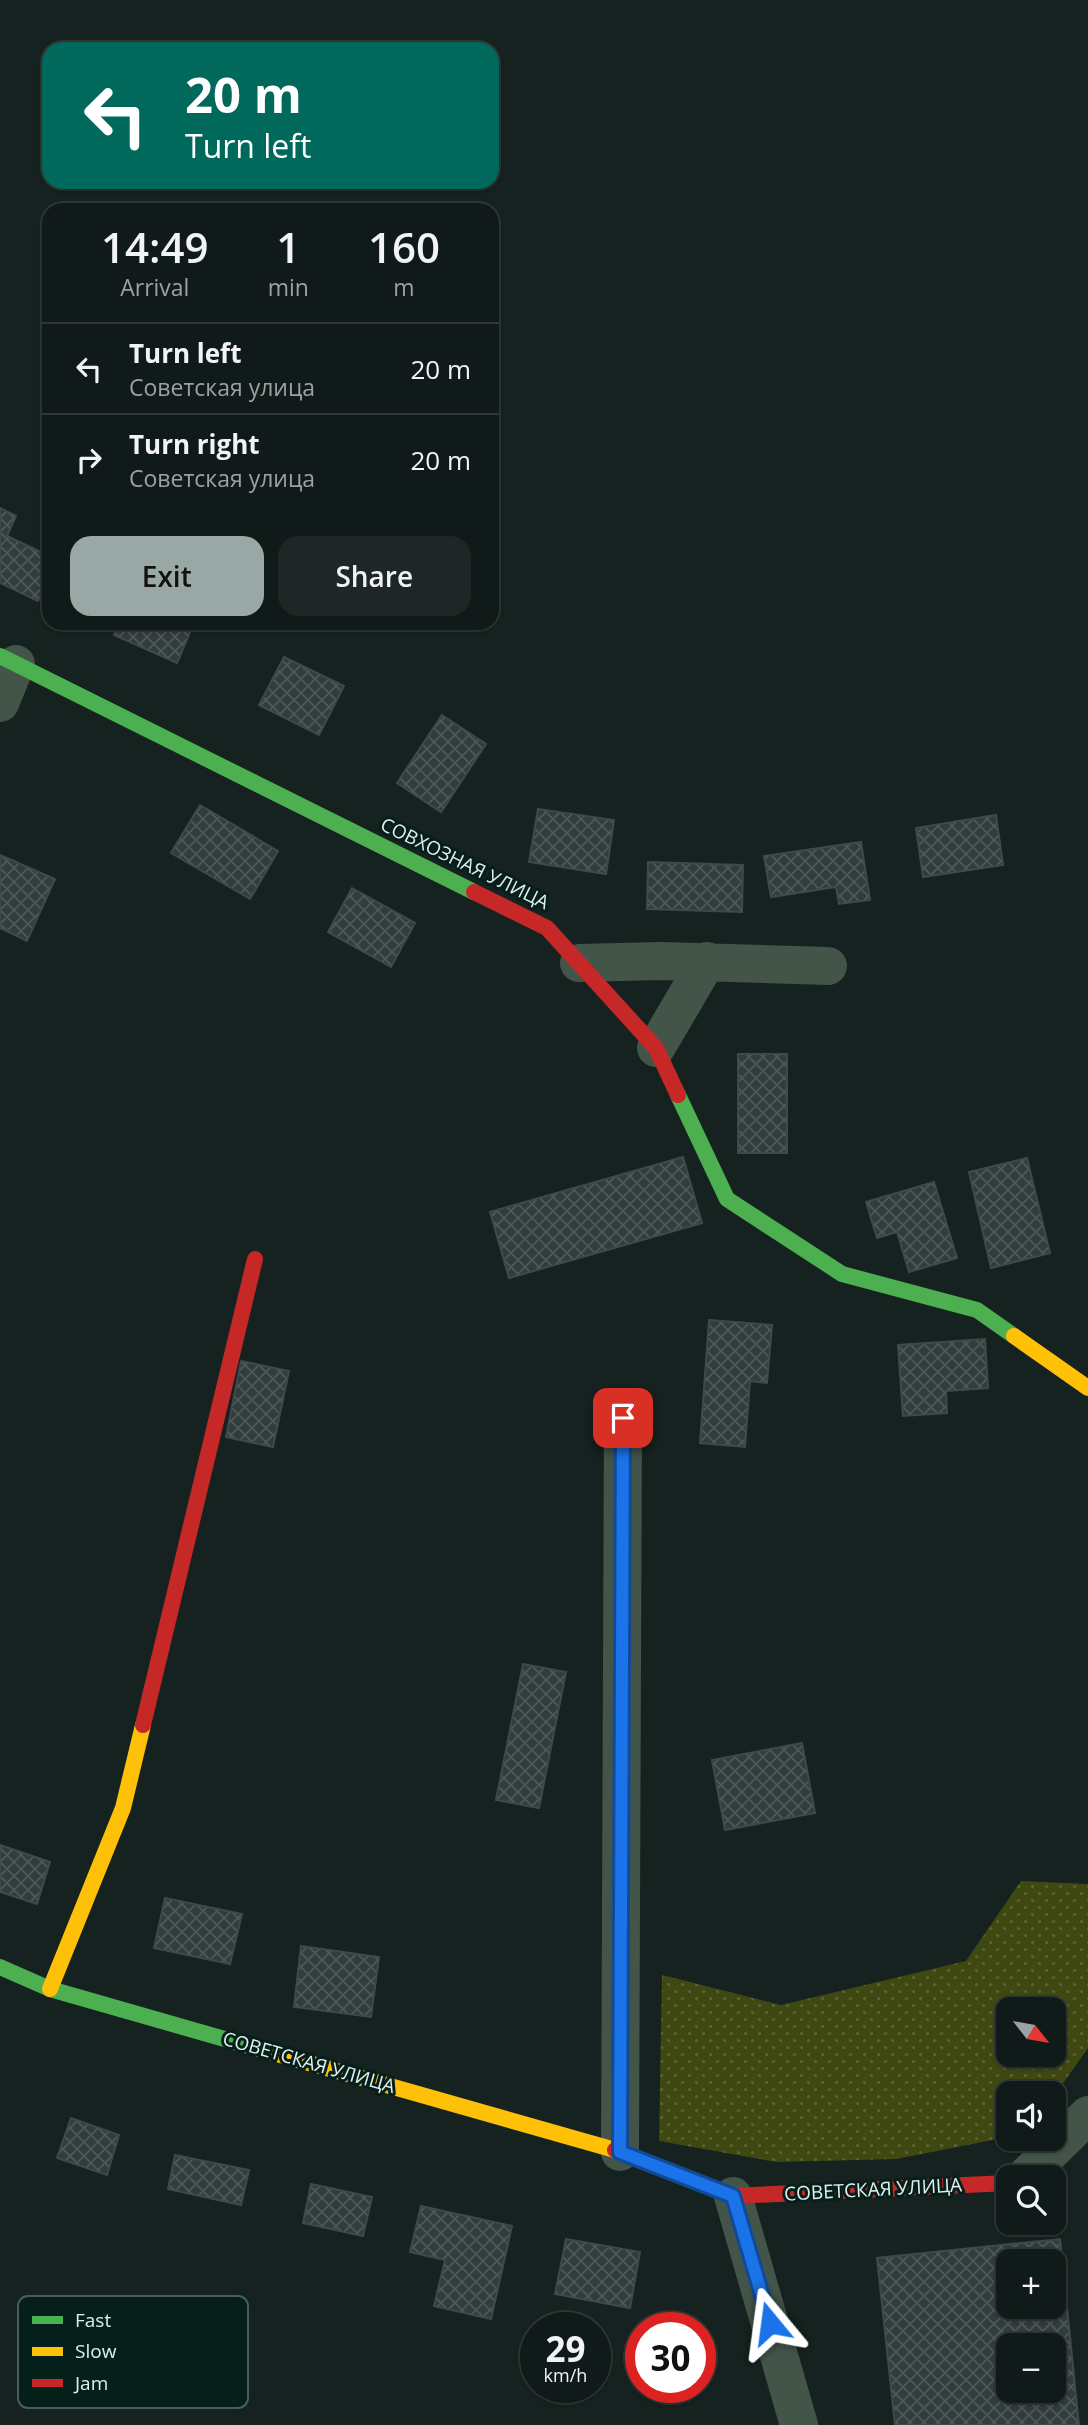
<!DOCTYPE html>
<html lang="en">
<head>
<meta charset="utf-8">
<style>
  :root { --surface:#101a18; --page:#1e2725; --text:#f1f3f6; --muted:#9ca1a2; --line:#303837; --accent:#9aa8a5 }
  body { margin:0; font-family:"Open Sans",sans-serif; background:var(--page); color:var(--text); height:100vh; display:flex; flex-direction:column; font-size:26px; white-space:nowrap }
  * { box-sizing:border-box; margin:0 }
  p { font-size:23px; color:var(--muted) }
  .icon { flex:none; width:38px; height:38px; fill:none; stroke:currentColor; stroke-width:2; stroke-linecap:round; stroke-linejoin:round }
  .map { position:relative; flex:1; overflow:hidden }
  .details { position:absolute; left:42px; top:203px; width:457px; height:427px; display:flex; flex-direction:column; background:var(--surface); border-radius:21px; box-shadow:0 2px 5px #0004,0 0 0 2px var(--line) }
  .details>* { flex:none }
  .top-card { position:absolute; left:42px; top:42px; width:457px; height:147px; border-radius:21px; box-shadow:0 2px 5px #0004,0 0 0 2px var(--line); background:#00695c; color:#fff; overflow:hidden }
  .needle { width:46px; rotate:121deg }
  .controls { position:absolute; left:996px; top:1997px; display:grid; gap:14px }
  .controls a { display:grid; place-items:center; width:70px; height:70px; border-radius:14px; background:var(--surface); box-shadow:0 2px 5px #0004,0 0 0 2px var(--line); font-size:35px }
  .speed { position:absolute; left:520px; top:2312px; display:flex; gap:14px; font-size:35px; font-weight:700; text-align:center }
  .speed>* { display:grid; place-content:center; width:91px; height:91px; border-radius:50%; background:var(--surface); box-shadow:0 2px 5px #0004,0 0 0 2px var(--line); line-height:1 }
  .speed small { font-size:18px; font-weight:400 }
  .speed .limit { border:10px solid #d22; background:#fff; color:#111 }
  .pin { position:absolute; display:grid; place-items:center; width:60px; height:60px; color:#fff; margin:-30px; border-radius:14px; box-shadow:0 4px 10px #0006 }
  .me { position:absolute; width:77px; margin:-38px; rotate:344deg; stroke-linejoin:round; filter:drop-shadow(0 0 5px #0008) }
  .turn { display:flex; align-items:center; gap:24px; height:147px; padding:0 28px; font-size:32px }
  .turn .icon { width:91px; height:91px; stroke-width:2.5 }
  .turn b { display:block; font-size:49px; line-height:60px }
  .eta { display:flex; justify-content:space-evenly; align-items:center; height:119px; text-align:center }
  .eta b { font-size:42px; font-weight:600; line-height:49px }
  .cta { display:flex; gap:14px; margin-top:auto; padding:14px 28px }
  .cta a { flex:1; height:80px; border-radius:21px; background:var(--accent); color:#111; font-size:28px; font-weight:600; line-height:80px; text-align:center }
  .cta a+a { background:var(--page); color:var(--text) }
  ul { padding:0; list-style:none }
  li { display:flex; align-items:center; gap:21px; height:91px; padding:0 28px; border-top:2px solid var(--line) }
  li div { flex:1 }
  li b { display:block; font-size:26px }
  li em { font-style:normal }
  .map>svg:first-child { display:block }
  .park { fill:url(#park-dots); fill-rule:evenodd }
  .building { fill:url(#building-cross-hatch); stroke:#3f4949; stroke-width:2; fill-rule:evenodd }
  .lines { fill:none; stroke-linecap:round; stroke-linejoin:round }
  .street { stroke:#435449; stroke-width:38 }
  .fast { stroke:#4caf50; stroke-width:16 }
  .slow { stroke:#ffc107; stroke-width:16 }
  .jam { stroke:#c62828; stroke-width:16 }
  .route-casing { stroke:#114b97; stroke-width:18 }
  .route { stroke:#1a73e8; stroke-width:12 }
  .labels { text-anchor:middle; stroke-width:6; stroke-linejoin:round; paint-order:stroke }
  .street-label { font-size:19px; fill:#e1f0ec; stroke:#061f1b }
  .key { fill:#061f1b; stroke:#485e5a; stroke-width:2 }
  .key-label { font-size:19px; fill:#e1f0ec }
</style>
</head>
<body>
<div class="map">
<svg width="1088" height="2425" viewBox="0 0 1088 2425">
  <defs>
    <pattern id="park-dots" width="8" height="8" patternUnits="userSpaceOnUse" patternTransform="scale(1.75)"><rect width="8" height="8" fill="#404812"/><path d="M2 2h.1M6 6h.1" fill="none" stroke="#5b6335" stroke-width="1.8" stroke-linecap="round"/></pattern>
    <pattern id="building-cross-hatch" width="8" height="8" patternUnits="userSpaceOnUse" patternTransform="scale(1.75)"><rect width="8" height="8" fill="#313c3c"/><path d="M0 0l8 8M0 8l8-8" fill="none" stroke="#4f5858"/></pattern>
  </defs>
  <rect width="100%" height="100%" fill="#162220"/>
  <path class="park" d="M1021,1881L1088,1884V2048L1054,2096V2093H1008V2137L896,2159L776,2162L659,2141L662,1975L781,2005L966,1961ZM1054,2009V2054H1008V2009Z"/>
  <path class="building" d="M0,508L16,516L7,536L49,556V578L38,601L0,583Z
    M119,623H194L177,663L114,635Z
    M284,657L344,686L319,735L259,705Z
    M442,715L486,744L441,812L397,783Z
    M200,805L278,851L250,899L171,853Z
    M538,809L614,820L606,874L529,862Z
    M996,815L1003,865L923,877L916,828Z
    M861,842L870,900L839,904L836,887L771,897L764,856Z
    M0,855L55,879L27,941L0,928Z
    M648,862L743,865L742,912L647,909Z
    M352,888L415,923L391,967L328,932Z
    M738,1054H787V1153H738Z
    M683,1157L702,1223L509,1278L490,1212Z
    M1027,1158L1050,1253L991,1268L969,1172Z
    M934,1182L957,1258L909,1272L897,1232L877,1238L866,1202Z
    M709,1320L772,1325L767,1383L750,1381L745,1447L700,1443Z
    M985,1339L988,1388L946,1391L947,1413L903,1416L898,1345Z
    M241,1361L289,1371L273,1447L226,1437Z
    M523,1664L566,1672L539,1808L496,1800Z
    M802,1743L815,1813L725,1830L712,1760Z
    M0,1845L50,1862L37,1904L0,1892Z
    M165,1898L242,1914L230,1964L154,1948Z
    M301,1946L379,1957L371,2017L294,2007Z
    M71,2118L119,2135L107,2175L57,2158Z
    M175,2155L249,2170L241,2205L168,2189Z
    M311,2184L372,2197L363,2236L303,2223Z
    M421,2206L512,2226L491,2319L434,2306L445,2260L410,2252Z
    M566,2239L640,2252L630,2308L555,2294Z
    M1060,2239L1079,2425H895L877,2258ZM1008,2261H1054V2306H1008ZM1008,2345H1054V2390H1008Z"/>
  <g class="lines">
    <path class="street" d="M0,703L16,664
      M579,963L661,961L828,966
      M656,1048L707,961
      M620,2152L623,1418
      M1025,2177L1088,2115
      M733,2196L799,2425"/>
    <path class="fast" d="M0,656L474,892
      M678,1095L727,1199L842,1274L977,1310L1014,1336
      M0,1967L50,1989L256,2048"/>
    <path class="slow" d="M1014,1336L1088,1388
      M50,1989L123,1808L143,1725
      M256,2048L615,2150"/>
    <path class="jam" d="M474,892L547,928L656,1048L678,1095
      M143,1725L255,1259
      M615,2150L733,2196L1008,2183"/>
  </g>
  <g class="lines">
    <g class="route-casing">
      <path id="route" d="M623,1418L620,2152L733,2196L770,2323"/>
    </g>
    <use href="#route" class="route"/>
  </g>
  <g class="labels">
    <g class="street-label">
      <text transform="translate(465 863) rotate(26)" y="7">СОВХОЗНАЯ УЛИЦА</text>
      <text transform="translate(309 2062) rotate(16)" y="7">СОВЕТСКАЯ УЛИЦА</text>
      <text transform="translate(873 2189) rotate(-3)" y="7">СОВЕТСКАЯ УЛИЦА</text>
    </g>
  </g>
  <rect x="18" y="2296" width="230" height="112" rx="10" class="key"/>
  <rect x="32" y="2316" width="31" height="8" fill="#4caf50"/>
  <rect x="32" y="2347" width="31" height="9" fill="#ffc107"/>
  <rect x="32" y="2379" width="31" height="8" fill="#c62828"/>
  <g class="key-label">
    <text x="75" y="2327">Fast</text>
    <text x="75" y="2358">Slow</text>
    <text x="75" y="2390">Jam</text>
  </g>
</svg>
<div class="controls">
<a><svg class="needle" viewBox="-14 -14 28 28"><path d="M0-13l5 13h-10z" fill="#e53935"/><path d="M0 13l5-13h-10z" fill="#9ca1a2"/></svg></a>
<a><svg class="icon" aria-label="sound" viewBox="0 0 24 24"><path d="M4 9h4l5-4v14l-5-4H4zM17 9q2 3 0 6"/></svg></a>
<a><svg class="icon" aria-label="search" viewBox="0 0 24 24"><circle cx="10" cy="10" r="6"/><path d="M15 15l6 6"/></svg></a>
<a>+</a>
<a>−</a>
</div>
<div class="speed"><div>29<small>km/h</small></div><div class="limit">30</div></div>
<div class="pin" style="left:623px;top:1418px;background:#d93025"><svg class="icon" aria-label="arrive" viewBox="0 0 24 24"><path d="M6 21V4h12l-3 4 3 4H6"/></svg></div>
<svg class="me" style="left:770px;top:2323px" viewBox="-20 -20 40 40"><path d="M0-17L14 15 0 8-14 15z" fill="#1a73e8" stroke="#fff" stroke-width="4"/></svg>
<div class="top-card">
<div class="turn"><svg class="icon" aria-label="left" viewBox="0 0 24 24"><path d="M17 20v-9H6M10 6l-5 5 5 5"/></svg><div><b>20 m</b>Turn left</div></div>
</div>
<section class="details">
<div class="eta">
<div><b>14:49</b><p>Arrival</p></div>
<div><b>1</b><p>min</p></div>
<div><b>160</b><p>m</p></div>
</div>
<ul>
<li><svg class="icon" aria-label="left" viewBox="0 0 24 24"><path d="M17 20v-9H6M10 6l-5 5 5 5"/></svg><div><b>Turn left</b><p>Советская улица</p></div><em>20 m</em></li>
<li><svg class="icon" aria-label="right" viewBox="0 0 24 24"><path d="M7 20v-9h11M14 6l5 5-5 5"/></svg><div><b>Turn right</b><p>Советская улица</p></div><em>20 m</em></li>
</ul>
<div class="cta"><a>Exit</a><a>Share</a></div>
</section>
</div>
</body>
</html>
